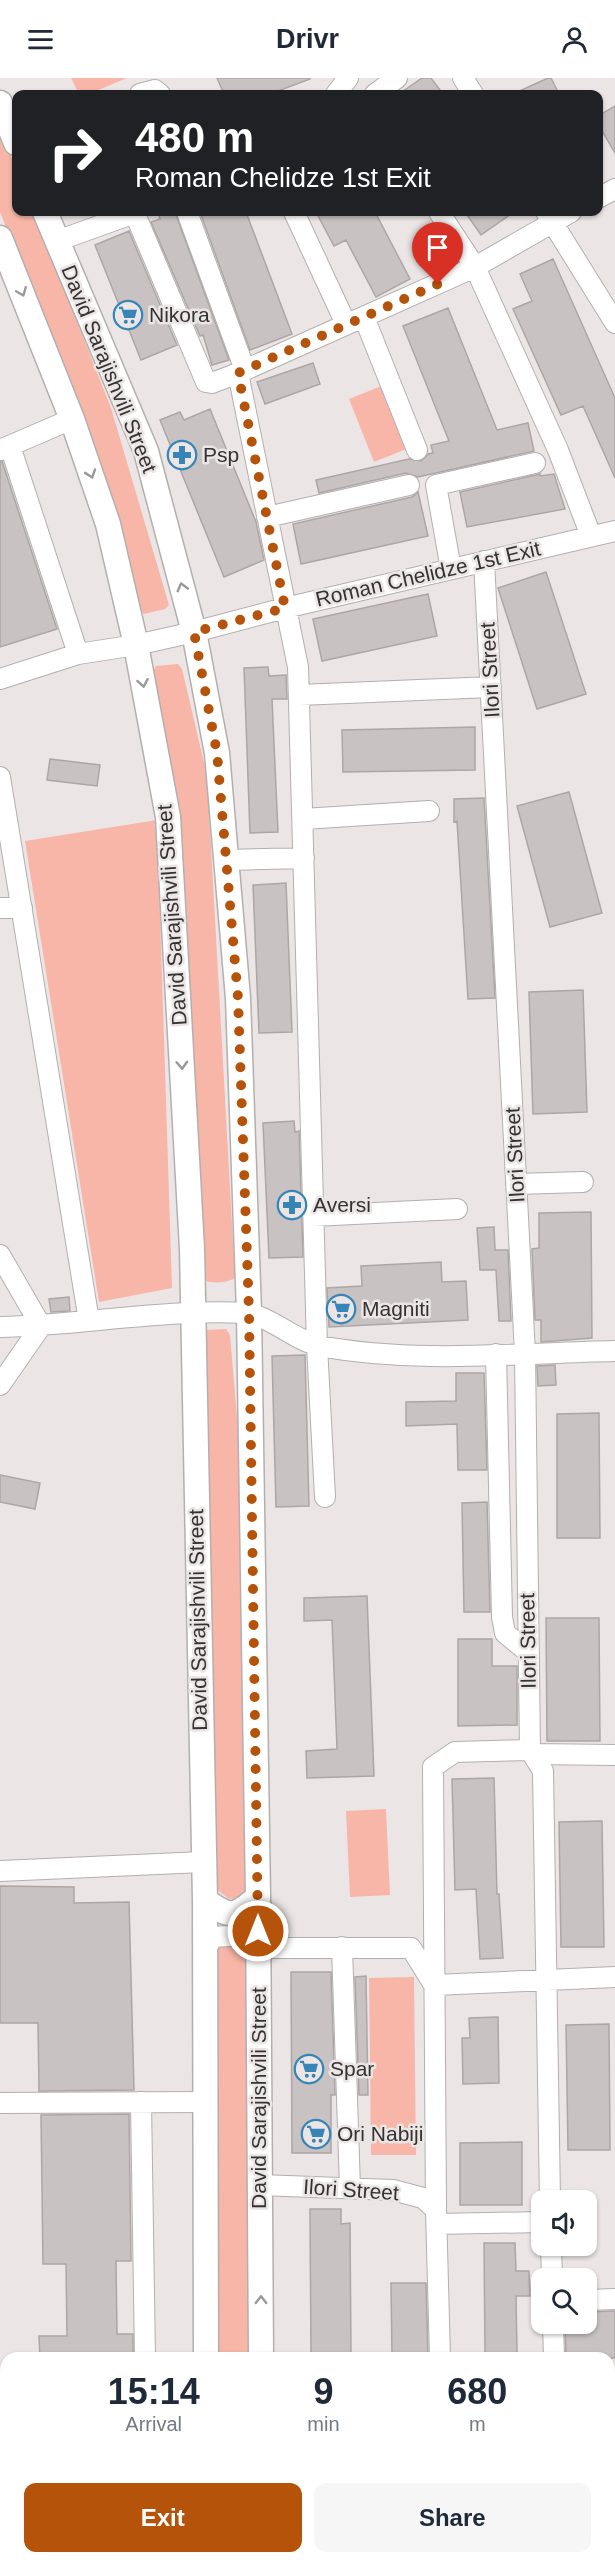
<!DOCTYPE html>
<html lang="en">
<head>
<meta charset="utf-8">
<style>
  :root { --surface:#fff; --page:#f6f6f7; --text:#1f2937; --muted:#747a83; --accent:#b45309 }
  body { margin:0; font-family:Helvetica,sans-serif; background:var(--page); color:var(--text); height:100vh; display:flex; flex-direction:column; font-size:22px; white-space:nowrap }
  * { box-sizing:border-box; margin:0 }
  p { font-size:20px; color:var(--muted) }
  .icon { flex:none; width:33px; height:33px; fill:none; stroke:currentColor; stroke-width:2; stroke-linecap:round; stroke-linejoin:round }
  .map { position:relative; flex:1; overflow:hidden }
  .details { position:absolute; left:0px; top:2274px; width:615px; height:212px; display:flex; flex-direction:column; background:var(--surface); border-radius:18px 18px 0 0; box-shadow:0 2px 4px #0004 }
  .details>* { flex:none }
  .guide { position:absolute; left:12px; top:12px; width:591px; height:126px; border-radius:12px; box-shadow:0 2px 4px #0004; background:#202124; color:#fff; overflow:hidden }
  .fabs { position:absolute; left:531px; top:2112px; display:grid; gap:12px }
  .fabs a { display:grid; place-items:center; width:66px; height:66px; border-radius:12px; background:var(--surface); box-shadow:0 2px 4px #0004; font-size:30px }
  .pin { position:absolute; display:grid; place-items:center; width:51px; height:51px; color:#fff; margin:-62px -26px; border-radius:50% 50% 50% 0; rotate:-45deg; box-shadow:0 0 6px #0007 }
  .pin .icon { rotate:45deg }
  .me { position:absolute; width:66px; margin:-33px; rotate:0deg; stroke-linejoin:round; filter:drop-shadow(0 0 4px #0008) }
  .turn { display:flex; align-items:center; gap:21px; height:126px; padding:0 24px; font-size:27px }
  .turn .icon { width:78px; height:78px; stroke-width:2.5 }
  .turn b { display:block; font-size:42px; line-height:51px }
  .eta { display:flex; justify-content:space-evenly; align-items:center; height:102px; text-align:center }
  .eta b { font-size:36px; font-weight:600; line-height:42px }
  .cta { display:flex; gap:12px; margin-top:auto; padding:12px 24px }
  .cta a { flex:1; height:69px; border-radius:12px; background:var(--accent); color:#fff; font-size:24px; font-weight:600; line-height:69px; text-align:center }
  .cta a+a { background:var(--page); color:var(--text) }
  header { display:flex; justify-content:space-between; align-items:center; height:78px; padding:0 24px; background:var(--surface); font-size:27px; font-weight:600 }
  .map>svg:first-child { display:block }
  .green { fill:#f8b6a8 }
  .building { fill:#c8c3c2; stroke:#aca7a6; stroke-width:1.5 }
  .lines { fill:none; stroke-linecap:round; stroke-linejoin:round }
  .minor-casing { stroke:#b3afae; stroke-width:22 }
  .major-casing { stroke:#b3afae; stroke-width:27 }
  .minor { stroke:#fff; stroke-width:20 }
  .major { stroke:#fff; stroke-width:24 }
  .oneway { stroke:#9a9898 }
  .route { stroke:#b45309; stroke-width:10; stroke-dasharray:0 18 }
  .labels { text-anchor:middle; stroke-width:5; stroke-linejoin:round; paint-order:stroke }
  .poi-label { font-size:21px; fill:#343232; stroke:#ebe6e5; text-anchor:start }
  .street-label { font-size:21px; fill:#343232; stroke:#ebe6e5 }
</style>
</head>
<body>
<header><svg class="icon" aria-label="menu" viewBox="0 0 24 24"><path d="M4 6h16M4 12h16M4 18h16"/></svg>Drivr<svg class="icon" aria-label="person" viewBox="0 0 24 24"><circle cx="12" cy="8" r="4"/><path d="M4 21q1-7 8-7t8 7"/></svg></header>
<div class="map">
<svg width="615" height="2485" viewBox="0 0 615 2485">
  <rect width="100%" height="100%" fill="#ebe6e5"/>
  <path class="green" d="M71,0H127L89,16H79Z
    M0,53L16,90V134H34L111,330L169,527L165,531L144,536L138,531L85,345L0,134Z
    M384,307L409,370L374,384L349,321Z
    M178,586L182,591L207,697L235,1200C224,1206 210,1206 199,1200L151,596L156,588Z
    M157,742L172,1210L99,1224L25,763Z
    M226,1251L230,1257L239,1363L249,1819L229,1821L215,1810L204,1252Z
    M386,1731L390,1817L350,1819L346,1733Z
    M247,1867L249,2280H216L212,1869Z
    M414,1899L416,2077H371L369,1900Z"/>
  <path class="building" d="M217,0H310V1L270,16H224Z
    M422,0H431L443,16H399Z
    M548,0H551L559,16H513Z
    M615,28V75L598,46V38Z
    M158,134H175L229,282L212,287L203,257L200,258L151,144L160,141Z
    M200,134H246L292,256L250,272Z
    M316,134H375L410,201L376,219L346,162L334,168Z
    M465,134H514L481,157Z
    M129,153L177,267L141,282L95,167Z
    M553,181L615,320V400L583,328L561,337L513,231L532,223L520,196Z
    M448,230L497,352L528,345L534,373L418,399L406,395L319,415L316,402L409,381L421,383L428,376L433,375L431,367L449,363L403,248Z
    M313,285L320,306L265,326L257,304Z
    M210,331L256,444L264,482L224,499L160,342L180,334L184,342Z
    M2,383L57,551L0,569V384Z
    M540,396V398L554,396L565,431L467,449L460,414Z
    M418,414L428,458L301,486L293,446L412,419Z
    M546,494L586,616L537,631L498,510Z
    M428,516L437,558L322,583L313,541Z
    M268,589L269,598L286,597L287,621H272L278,754L250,755L244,590Z
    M475,649V692L343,694L342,652Z
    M50,681L100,687L97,708L47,702Z
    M569,714L602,835L550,849L517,728Z
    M484,720L495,920L468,921L457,743L454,744V721Z
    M286,805L292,954L259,955L253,807Z
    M583,912L587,1034L533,1036L529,914Z
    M294,1043L295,1054L299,1053L303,1179L269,1180L263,1045Z
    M591,1134L592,1260L541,1264V1242H535L532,1171L539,1170V1135Z
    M494,1149L495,1172H508L511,1243H499L496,1192H480L477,1150Z
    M441,1184L442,1204L466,1203L468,1242L329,1249L327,1210L362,1208L361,1188Z
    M69,1219L70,1233L51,1234L49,1221Z
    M305,1277L309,1428L276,1429L272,1278Z
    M555,1287L556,1307L538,1308L537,1288Z
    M456,1295H484L487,1392H458L457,1346L406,1348V1324L456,1323Z
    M599,1335L600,1460H557V1336Z
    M0,1397L40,1405L35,1431L0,1424Z
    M487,1424L490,1534H464L462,1425Z
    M367,1518L374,1698L307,1700L306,1673L337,1671L332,1542L304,1543V1520Z
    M546,1540H599L600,1663H547Z
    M458,1561H492V1588H517V1647L458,1648Z
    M494,1700L497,1816H499L503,1880L480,1881L476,1811L455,1812L452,1701Z
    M602,1743L604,1869H561L559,1744Z
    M0,1808L74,1809V1825L129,1824L134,2012L39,2013L38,1945H0Z
    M291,1894H331L335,2017H331V2075H292Z
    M366,1898L368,2017H359L355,1899Z
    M498,1939L499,2005L463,2006L462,1960H470L469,1940Z
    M609,1946L610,2072H568L566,1947Z
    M129,2036L131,2183H116L117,2256H133V2280H40L39,2258H67L66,2186H43L41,2037Z
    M522,2064V2127H460V2065Z
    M310,2131H341V2146L350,2145L351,2280H311Z
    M484,2165H515L516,2193H529L530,2218H516L517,2276H485Z
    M391,2205H426L428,2280H392Z
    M615,2233V2280H566L565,2246H586V2234Z"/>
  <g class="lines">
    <g class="minor-casing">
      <path id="minor" d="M463,0L473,16
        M140,16L155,12L160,16
        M336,16L348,0
        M375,16L397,0
        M598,120L615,111
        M187,134L245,292
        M294,134L346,246
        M439,134L475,189L558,372L591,458
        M546,134L615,245
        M57,163L129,137L135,136L206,304L212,305L238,295
        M364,239L417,372
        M10,368L78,576
        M0,372L72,341
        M267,439L409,407
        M484,483L525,1275L530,1672L543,1693L550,2122
        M451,491L436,407L535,385
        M0,601L78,576L136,567L194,554L285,530L615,453
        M299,617L491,609
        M0,699L89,1243
        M303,741L429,733
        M226,782L304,780
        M0,830H22
        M516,1106L583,1104
        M313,1138L457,1131
        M0,1177L41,1248L0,1307
        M0,1249C82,1247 164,1231 245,1235C267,1236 297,1264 320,1268C417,1286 517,1275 615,1273
        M496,1276L502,1539L505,1555L529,1575
        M325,1419L317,1268L298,589L238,295L475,189L571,134
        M532,1676L615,1677
        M0,1793L203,1784
        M342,1869L350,2110
        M205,1872L213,1859L246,1857L258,1870H411L434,1907L615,1899
        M141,2024L145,2280
        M0,2025L205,2024
        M260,2107L393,2112L423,2120L436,2132L440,2280
        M436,2132L433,1689L455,1674L530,1672
        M437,2146L542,2144
        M551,2168L552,2200
        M586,2222L615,2221
        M553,2246L554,2280
        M0,2402H6
        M148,2480V2485
        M358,2480V2485
        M441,2480V2485
        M25,2485V2480"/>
    </g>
    <g class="major-casing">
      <path id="major" d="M0,25L16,65
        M45,134L146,373L194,554L217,675L238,920L249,1235L258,1819L261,2280
        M0,160L72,341L108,446L136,567L168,739L192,1171L205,1822L206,2280
        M205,1822C230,1841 235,1839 258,1819
        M206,2480V2485
        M261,2485V2480"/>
    </g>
    <use href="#minor" class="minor"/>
    <use href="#major" class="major"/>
  </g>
  <defs><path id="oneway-chevron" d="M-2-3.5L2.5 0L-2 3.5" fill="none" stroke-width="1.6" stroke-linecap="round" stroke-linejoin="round" transform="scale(1.5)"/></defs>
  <g class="oneway">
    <use href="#oneway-chevron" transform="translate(22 214) rotate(68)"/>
    <use href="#oneway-chevron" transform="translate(91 396) rotate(71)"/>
    <use href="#oneway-chevron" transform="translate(182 509) rotate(-105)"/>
    <use href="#oneway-chevron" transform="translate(143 605) rotate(80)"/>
    <use href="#oneway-chevron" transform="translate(182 987) rotate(87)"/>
    <use href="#oneway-chevron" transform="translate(261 2222) rotate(-90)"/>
  </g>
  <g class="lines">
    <path class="route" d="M258,1853L249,1234L238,920L217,675L194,554L285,530L238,295L438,206"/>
  </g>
  <defs>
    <g id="supermarket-ring" transform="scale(1.5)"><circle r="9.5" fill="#ebe6e5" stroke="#3785b7" stroke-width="1.5"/><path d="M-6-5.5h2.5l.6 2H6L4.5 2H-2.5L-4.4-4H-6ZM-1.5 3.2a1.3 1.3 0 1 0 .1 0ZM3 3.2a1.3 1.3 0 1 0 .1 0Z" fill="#3785b7"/></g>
    <g id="pharmacy-ring" transform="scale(1.5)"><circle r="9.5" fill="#ebe6e5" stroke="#3785b7" stroke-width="1.5"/><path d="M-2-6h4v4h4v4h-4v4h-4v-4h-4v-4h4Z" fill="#3785b7"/></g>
  </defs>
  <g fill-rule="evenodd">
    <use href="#supermarket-ring" x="128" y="237"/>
    <use href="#pharmacy-ring" x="182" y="377"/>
    <use href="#pharmacy-ring" x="292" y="1127"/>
    <use href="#supermarket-ring" x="341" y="1231"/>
    <use href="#supermarket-ring" x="309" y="1991"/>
    <use href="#supermarket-ring" x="316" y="2056"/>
  </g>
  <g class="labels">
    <g class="poi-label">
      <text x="149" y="244">Nikora</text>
      <text x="203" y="384">Psp</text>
      <text x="313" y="1134">Aversi</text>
      <text x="362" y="1238">Magniti</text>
      <text x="330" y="1998">Spar</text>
      <text x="337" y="2063">Ori Nabiji</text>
    </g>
    <g class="street-label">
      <text transform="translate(109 291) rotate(68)" y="7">David Sarajishvili Street</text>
      <text transform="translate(428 496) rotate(-13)" y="7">Roman Chelidze 1st Exit</text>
      <text transform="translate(490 592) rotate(-93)" y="7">Ilori Street</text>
      <text transform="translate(172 837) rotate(-94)" y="7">David Sarajishvili Street</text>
      <text transform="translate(515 1077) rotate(-93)" y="7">Ilori Street</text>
      <text transform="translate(198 1542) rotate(-91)" y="7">David Sarajishvili Street</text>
      <text transform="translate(528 1563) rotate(-91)" y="7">Ilori Street</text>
      <text transform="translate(259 2020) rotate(-90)" y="7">David Sarajishvili Street</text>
      <text transform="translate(351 2112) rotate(4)" y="7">Ilori Street</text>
    </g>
  </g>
</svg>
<div class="fabs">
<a><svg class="icon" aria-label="sound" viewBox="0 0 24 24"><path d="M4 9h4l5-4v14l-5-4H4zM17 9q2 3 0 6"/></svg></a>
<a><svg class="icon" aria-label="search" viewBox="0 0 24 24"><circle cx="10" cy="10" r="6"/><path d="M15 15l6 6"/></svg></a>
</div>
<div class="pin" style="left:438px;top:206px;background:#d93025"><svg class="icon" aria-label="arrive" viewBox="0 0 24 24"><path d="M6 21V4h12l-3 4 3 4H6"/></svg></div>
<svg class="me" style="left:258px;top:1853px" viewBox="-20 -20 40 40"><circle r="17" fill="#b45309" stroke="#fff" stroke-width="3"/><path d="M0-11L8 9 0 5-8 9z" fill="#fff"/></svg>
<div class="guide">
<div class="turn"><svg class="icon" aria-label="right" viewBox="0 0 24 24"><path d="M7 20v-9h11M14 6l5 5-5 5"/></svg><div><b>480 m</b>Roman Chelidze 1st Exit</div></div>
</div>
<section class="details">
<div class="eta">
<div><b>15:14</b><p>Arrival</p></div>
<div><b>9</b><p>min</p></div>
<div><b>680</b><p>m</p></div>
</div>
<div class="cta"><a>Exit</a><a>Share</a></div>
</section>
</div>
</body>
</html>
